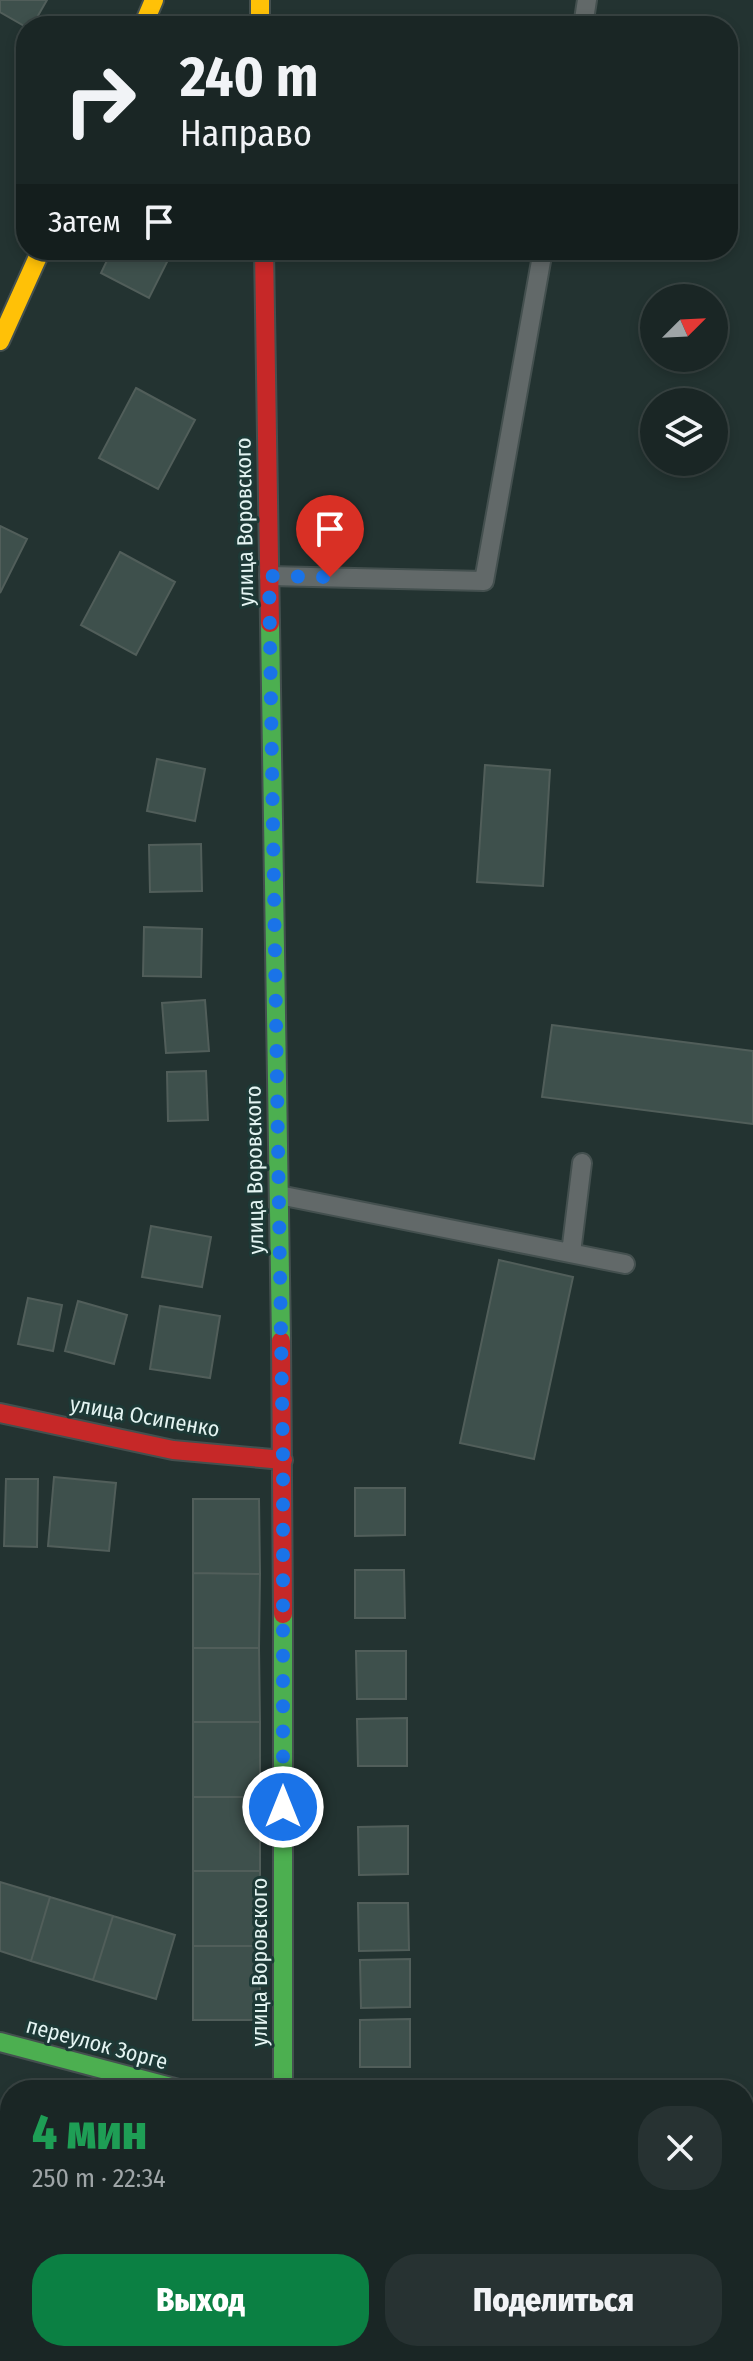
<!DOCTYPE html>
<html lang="ru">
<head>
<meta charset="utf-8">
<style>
  :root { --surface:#1a2625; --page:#273232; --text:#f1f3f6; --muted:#9fa5a7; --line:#384342; --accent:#0b8043 }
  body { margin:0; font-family:"Fira Sans Condensed",sans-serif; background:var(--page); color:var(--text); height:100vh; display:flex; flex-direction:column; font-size:30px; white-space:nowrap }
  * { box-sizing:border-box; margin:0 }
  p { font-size:26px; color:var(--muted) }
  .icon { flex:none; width:44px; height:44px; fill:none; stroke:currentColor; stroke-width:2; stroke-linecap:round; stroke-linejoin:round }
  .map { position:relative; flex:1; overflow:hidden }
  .panel { position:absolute; left:0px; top:2080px; width:754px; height:282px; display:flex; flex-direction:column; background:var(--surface); border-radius:32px 32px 0 0; box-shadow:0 4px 12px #0003,0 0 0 2px var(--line) }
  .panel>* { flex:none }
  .banner { position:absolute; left:16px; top:16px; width:722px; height:244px; border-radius:32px; box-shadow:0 4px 12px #0003,0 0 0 2px var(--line); background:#1a2625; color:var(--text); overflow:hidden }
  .needle { width:52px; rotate:66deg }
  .tools { position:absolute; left:640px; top:284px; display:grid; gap:16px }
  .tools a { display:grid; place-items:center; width:88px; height:88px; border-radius:50%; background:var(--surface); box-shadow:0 4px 12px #0003,0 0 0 2px var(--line); font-size:40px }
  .pin { position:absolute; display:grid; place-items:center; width:68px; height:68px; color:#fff; margin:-82px -34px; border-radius:50% 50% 50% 0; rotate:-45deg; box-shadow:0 0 8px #0007 }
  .pin .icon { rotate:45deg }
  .me { position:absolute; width:88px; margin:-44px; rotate:0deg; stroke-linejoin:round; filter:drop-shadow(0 0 6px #0008) }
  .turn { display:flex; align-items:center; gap:28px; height:168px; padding:0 32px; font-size:36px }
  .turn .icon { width:104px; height:104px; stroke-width:2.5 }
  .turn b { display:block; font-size:56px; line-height:68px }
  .then { display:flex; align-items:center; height:76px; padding:0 32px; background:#0003; gap:16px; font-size:30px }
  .round { display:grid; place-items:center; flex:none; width:84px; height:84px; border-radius:32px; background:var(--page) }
  .overview { display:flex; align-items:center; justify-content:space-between; height:136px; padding:0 32px }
  h1 { font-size:48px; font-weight:800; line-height:60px; color:#1e9e55 }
  .button { display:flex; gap:16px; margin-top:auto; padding:16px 32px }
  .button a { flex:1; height:92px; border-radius:32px; background:var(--accent); color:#fff; font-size:32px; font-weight:800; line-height:92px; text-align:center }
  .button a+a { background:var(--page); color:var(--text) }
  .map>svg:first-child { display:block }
  .building { fill:#3e504c; stroke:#515e5a; stroke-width:2 }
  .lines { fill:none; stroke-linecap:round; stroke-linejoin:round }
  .lane-casing { stroke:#44504f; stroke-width:22 }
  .fast-casing { stroke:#44504f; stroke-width:22 }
  .slow-casing { stroke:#44504f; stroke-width:22 }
  .jam-casing { stroke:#44504f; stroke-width:22 }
  .lane { stroke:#626969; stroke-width:18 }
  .fast { stroke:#4caf50; stroke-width:18 }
  .slow { stroke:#ffc107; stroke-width:18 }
  .jam { stroke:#c62828; stroke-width:18 }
  .route { stroke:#1a73e8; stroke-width:14; stroke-dasharray:0 25.2 }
  .labels { text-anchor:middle; stroke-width:6; stroke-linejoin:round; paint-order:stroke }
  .street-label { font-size:22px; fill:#e4f4f2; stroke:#1d3936 }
</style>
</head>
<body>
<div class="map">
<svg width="753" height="2361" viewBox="0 0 753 2361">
  <rect width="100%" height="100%" fill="#233331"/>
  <path class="building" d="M0,0H47L32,26L26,27L0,12Z
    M112,250H173L149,298L101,273Z
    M136,388L195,420L158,489L99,458Z
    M0,526L27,539L0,593Z
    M120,552L175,582L136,655L81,625Z
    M157,759L205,769L195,821L147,811Z
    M485,765L550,770L543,886L477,882Z
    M201,844L202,891L150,892L149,845Z
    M144,927L202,929L201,977L143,976Z
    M205,1000L209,1051L166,1053L162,1003Z
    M552,1025L753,1051V1124L542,1097Z
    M206,1071L208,1120L168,1121L167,1072Z
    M151,1226L211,1237L202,1287L142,1277Z
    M499,1260L573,1277L534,1459L460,1443Z
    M28,1298L62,1305L53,1351L18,1344Z
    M78,1301L127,1315L114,1364L65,1351Z
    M160,1306L220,1316L210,1378L150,1369Z
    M54,1477L116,1483L109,1551L48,1546Z
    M6,1479H38L37,1547L4,1546Z
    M355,1488H405V1535L355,1536Z
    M193,1499H259L260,1574L193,1573Z
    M355,1570H404L405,1618H355Z
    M193,1573L260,1574L259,1648H193Z
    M193,1648H259L260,1722H193Z
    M356,1651H406V1699H357Z
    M407,1718V1766H358L357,1719Z
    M193,1722H260V1797H193Z
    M193,1797H260V1871H193Z
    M408,1826V1874L359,1875L358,1827Z
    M193,1871H260V1946H193Z
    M0,1882L50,1897L31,1961L0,1951Z
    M50,1897L113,1916L93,1980L31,1961Z
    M358,1903H408L409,1950L359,1951Z
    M113,1916L175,1935L156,1999L93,1980Z
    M193,1946H260V2020H193Z
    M410,1959V2007L361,2008L360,1960Z
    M410,2019V2067H360V2020Z
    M411,2084V2090H360V2085Z
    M3,2110L10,2111V2163L0,2162Z
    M364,2352H414V2361H364Z"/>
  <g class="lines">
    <g class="lane-casing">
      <path id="lane" d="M583,26L587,0
        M269,576L484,581L543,250
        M279,1195L625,1264
        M571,1253L582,1163"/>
    </g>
    <g class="fast-casing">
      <path id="fast" d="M270,623L281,1341
        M283,1614V2090
        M0,2042L182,2090
        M288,2352V2361"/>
    </g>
    <g class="slow-casing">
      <path id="slow" d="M260,0V26
        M143,26L154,0
        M0,341L41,250"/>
    </g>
    <g class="jam-casing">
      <path id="jam" d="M264,250L270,623
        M281,1341L283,1614
        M0,1413L173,1450L283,1460"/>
    </g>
    <use href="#lane" class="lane"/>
    <use href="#fast" class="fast"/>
    <use href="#slow" class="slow"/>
    <use href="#jam" class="jam"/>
  </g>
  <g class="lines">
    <path class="route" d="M283,1807V1460L269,576L330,577"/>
  </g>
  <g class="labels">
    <g class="street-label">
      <text transform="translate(244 522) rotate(-91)" y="8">улица Воровского</text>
      <text transform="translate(254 1170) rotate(-91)" y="8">улица Воровского</text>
      <text transform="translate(145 1416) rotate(10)" y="8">улица Осипенко</text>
      <text transform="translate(259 1962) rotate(-90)" y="8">улица Воровского</text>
      <text transform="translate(97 2043) rotate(15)" y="8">переулок Зорге</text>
    </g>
  </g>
</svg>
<div class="tools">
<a><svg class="needle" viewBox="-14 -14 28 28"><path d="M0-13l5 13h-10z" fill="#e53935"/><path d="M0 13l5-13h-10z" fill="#9fa5a7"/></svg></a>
<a><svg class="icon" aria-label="layers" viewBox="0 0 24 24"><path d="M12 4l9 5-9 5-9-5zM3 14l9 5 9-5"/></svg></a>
</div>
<div class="pin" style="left:330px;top:577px;background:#d93025"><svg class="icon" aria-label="arrive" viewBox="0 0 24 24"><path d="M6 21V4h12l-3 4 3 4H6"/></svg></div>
<svg class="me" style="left:283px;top:1807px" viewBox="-20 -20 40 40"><circle r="17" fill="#1a73e8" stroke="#fff" stroke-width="3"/><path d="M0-11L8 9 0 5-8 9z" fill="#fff"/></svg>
<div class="banner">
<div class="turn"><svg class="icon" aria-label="right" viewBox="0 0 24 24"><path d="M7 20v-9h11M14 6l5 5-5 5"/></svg><div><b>240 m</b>Направо</div></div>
<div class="then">Затем<svg class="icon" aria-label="arrive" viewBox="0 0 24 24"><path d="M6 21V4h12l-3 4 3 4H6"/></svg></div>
</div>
<section class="panel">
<div class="overview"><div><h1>4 мин</h1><p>250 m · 22:34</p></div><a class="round"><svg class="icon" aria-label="close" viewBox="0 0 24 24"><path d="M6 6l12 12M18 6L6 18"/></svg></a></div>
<div class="button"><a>Выход</a><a>Поделиться</a></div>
</section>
</div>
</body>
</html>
